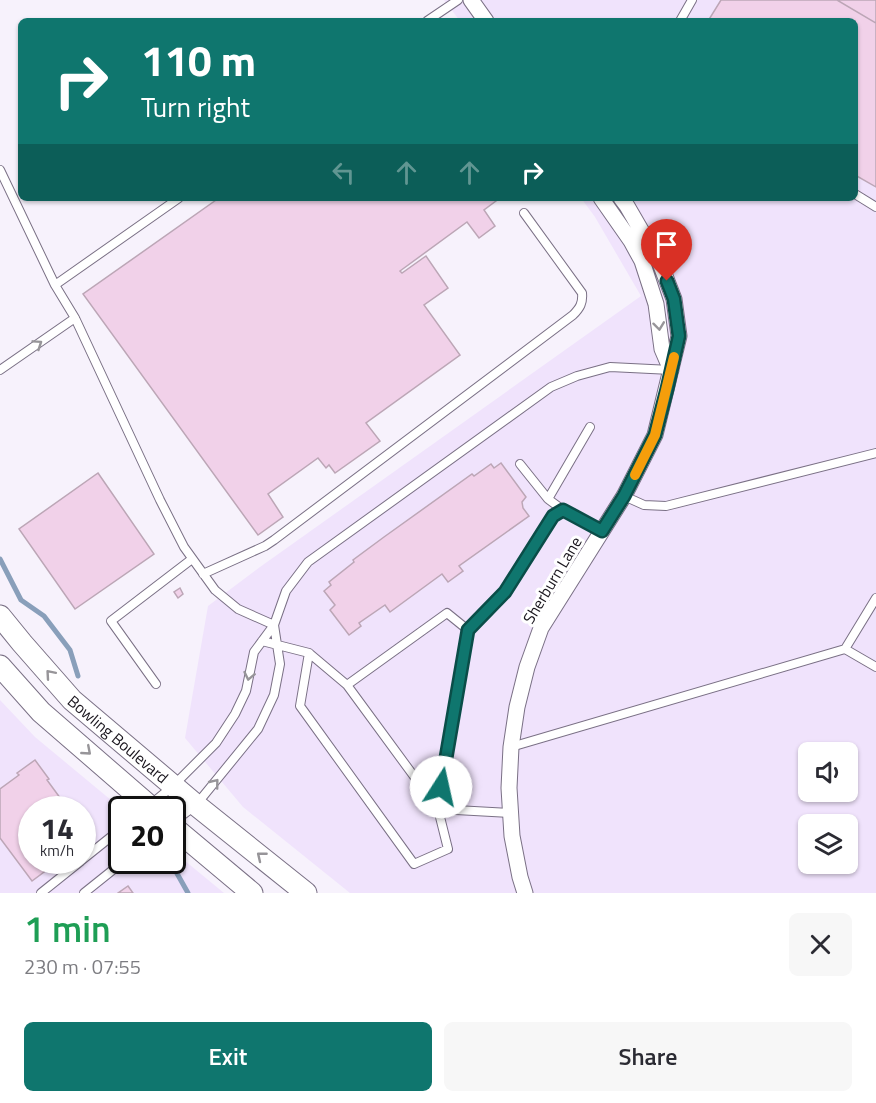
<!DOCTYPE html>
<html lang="en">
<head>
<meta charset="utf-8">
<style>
  :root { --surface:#fff; --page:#f7f7f7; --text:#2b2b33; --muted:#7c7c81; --accent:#0f766e }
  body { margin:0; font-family:"Titillium Web",sans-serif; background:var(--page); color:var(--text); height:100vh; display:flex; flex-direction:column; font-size:22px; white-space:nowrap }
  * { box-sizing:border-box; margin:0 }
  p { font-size:20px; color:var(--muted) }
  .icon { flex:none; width:33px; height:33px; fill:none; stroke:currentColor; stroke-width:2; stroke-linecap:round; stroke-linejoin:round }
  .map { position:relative; height:893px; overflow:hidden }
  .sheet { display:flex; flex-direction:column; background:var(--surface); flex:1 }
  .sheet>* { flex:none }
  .guide { position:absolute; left:18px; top:18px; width:840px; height:183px; border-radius:9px; box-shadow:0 2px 4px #0004; background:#0f766e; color:#fff; overflow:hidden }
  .tools { position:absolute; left:798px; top:742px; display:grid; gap:12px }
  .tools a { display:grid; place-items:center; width:60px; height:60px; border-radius:9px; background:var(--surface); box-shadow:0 2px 4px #0004; font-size:30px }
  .speed { position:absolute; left:18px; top:796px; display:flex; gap:12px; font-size:30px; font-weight:700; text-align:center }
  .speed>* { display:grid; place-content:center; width:78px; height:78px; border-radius:50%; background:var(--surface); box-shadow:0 2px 4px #0004; line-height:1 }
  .speed small { font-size:15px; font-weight:400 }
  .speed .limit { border:3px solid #111; border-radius:9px; background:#fff; color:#111 }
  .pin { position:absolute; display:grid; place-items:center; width:51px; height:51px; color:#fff; margin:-62px -26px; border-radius:50% 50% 50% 0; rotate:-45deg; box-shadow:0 0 6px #0007 }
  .pin .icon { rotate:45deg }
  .me { position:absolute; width:66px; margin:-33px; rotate:10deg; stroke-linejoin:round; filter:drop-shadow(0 0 4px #0008) }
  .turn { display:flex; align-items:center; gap:21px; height:126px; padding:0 24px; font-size:27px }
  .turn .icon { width:78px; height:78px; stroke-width:2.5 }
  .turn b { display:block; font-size:42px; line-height:51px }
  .lanes { display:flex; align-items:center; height:57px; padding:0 24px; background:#0003; justify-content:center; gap:30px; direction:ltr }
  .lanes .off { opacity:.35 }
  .round { display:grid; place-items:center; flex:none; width:63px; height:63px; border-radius:9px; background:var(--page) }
  .head { display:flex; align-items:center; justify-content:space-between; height:102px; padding:0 24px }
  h1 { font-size:36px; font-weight:600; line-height:45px; color:#1e9e55 }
  .cta { display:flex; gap:12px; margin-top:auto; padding:12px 24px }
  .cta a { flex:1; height:69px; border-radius:9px; background:var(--accent); color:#fff; font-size:24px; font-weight:600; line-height:69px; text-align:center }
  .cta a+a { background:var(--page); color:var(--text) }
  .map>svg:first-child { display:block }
  .built { fill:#f0e3fc; fill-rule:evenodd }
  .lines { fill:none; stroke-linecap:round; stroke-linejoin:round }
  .stream { stroke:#899fba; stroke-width:5 }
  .building { fill:#f1d1e9; stroke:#bca6b6; stroke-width:1.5 }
  .lane-casing { stroke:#7a7085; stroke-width:10 }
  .street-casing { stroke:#7a7085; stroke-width:17 }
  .secondary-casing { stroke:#7a7085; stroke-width:23 }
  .lane { stroke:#fff; stroke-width:8 }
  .street { stroke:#fff; stroke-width:15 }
  .secondary { stroke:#fff; stroke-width:21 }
  .oneway { stroke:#979599 }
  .route-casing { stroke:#0a4d48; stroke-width:15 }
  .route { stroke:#0f766e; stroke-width:10 }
  .slow { stroke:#f59e0b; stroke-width:10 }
  .labels { text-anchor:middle; stroke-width:6; stroke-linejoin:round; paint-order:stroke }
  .street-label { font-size:16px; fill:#18141c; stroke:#fff }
</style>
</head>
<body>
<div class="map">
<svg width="876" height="893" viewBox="0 0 876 893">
  <rect width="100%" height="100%" fill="#f7f2fc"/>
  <path class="built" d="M444,0H876V893H350L243,807L185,738L208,606L260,567L641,296L595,217L581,198H855V21H460ZM808,753H848V792H808ZM808,825H848V864H808Z
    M0,700L35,737L123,810H122V861H172L173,851L224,893H0ZM32,810H82V861H32Z"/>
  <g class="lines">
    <path class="stream" d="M0,559L21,600L44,616L70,650L78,676
      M170,861L188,893"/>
  </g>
  <path class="building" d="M721,0H837L876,23V187L855,175V21H708Z
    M837,0H876V23Z
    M219,198H500L484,210L495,226L479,238L467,222L400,271L402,273L426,256L448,288L424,305L460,355L366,423L380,441L335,473L329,465L326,468L318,458L268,494L283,517L258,535L83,294Z
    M501,463L526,497L522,502L523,508L529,516L459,566L463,571L448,582L442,574L390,612L385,605L359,623L361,626L349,635L330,610L335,605L324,591L331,585L329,582L354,562L353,560L384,537L472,474L474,476L491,464L494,468Z
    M98,473L154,554L75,609L19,529Z
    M180,588L183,594L178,598L174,592Z
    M35,760L49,779L47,780L69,810H32V861H53L46,866L48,869L32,881L0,838V789L19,775L17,773Z
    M82,824L92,836L82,843Z
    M128,886L133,893H118Z"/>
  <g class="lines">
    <g class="lane-casing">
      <path id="lane" d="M427,21L458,0
        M680,21L692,0
        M0,170L55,285L75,318L160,500L184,547L215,590L238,609L274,625
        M855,194L876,207
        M55,285L179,198
        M0,370L75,318
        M520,464L548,499
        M624,496L644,505L666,506L876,453
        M563,510L548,499L590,427
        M203,574L265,546L274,540L573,315C580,308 583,303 582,293L524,213
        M468,630L505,592L553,516L563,510L602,531
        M262,641L309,653
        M845,649L876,598
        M156,684L111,621L192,559
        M347,685L438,809
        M511,747L845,649L876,667
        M151,804L173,786L216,743L235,714L246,691L254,652L274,625L286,591L308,562L551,387L577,376L610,367L671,370
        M438,809L468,630L447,613L347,685L309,653L300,706L414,864L448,849L438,809L510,813
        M172,823L196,805L258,729L274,695L280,664L274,625
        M82,860L122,828
        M41,893L81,861
        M84,893L124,861"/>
    </g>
    <g class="street-casing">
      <path id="street" d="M471,0L486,21
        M601,198L631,241L642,261L656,304L662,349L671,370
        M525,893L520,877L512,836L509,788L511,747L517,707L527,667L541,628L624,496L655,435L679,336L674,299L660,263L627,206L621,198"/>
    </g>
    <g class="secondary-casing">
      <g id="secondary">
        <path id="s1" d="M0,616L22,643L72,700L196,805L306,893"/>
        <path d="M0,666L41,712L154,810"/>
        <path d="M172,826L252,893"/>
      </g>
    </g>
    <use href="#lane" class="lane"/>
    <use href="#street" class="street"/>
    <use href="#secondary" class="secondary"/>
  </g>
  <defs><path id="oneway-chevron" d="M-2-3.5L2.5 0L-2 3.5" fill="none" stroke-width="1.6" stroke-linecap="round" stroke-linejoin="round" transform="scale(1.5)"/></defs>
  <g class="oneway">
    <use href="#oneway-chevron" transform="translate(659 326) rotate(83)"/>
    <use href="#oneway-chevron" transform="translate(38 344) rotate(-34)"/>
    <use href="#oneway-chevron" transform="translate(50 674) rotate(-131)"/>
    <use href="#oneway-chevron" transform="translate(249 676) rotate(102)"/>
    <use href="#oneway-chevron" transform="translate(87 751) rotate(41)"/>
    <use href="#oneway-chevron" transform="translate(215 783) rotate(-51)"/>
    <use href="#oneway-chevron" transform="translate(261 856) rotate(-141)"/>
  </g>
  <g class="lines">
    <g class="route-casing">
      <path id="route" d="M441,787L468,630L505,592L553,516L563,510L602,531L624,496L655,435L667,389L679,336L674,299L667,281"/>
    </g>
    <use href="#route" class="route"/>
    <path class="slow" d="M635,475L655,435L674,357"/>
  </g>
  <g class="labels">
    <g class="street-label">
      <text transform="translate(552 580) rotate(-59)" y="6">Sherburn Lane</text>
      <text dy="6" stroke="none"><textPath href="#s1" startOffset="171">Bowling Boulevard</textPath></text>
    </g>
  </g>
</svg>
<div class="tools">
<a><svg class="icon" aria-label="sound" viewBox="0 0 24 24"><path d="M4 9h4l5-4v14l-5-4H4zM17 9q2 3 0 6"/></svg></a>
<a><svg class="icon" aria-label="layers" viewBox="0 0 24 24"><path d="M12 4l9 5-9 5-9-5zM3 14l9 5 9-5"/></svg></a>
</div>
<div class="speed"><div>14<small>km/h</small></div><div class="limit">20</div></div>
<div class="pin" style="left:667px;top:281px;background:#d93025"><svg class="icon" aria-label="arrive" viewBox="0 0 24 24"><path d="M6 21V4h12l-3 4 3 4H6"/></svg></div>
<svg class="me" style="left:441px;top:787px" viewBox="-20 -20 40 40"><circle r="19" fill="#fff"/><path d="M0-13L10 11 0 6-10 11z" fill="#0f766e"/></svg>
<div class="guide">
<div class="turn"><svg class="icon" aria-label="right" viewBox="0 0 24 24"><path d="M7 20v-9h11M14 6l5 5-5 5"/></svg><div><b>110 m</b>Turn right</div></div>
<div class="lanes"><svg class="icon off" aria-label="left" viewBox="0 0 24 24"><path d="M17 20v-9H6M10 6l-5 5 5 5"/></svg><svg class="icon off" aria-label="ahead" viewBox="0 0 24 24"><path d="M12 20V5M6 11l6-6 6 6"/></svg><svg class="icon off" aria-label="ahead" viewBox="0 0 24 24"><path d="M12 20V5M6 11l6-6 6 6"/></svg><svg class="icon" aria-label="right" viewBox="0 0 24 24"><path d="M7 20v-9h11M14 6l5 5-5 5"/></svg></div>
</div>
</div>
<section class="sheet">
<div class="head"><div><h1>1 min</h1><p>230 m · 07:55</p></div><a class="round"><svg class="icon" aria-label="close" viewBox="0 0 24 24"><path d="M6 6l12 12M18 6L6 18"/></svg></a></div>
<div class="cta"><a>Exit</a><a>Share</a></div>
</section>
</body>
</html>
